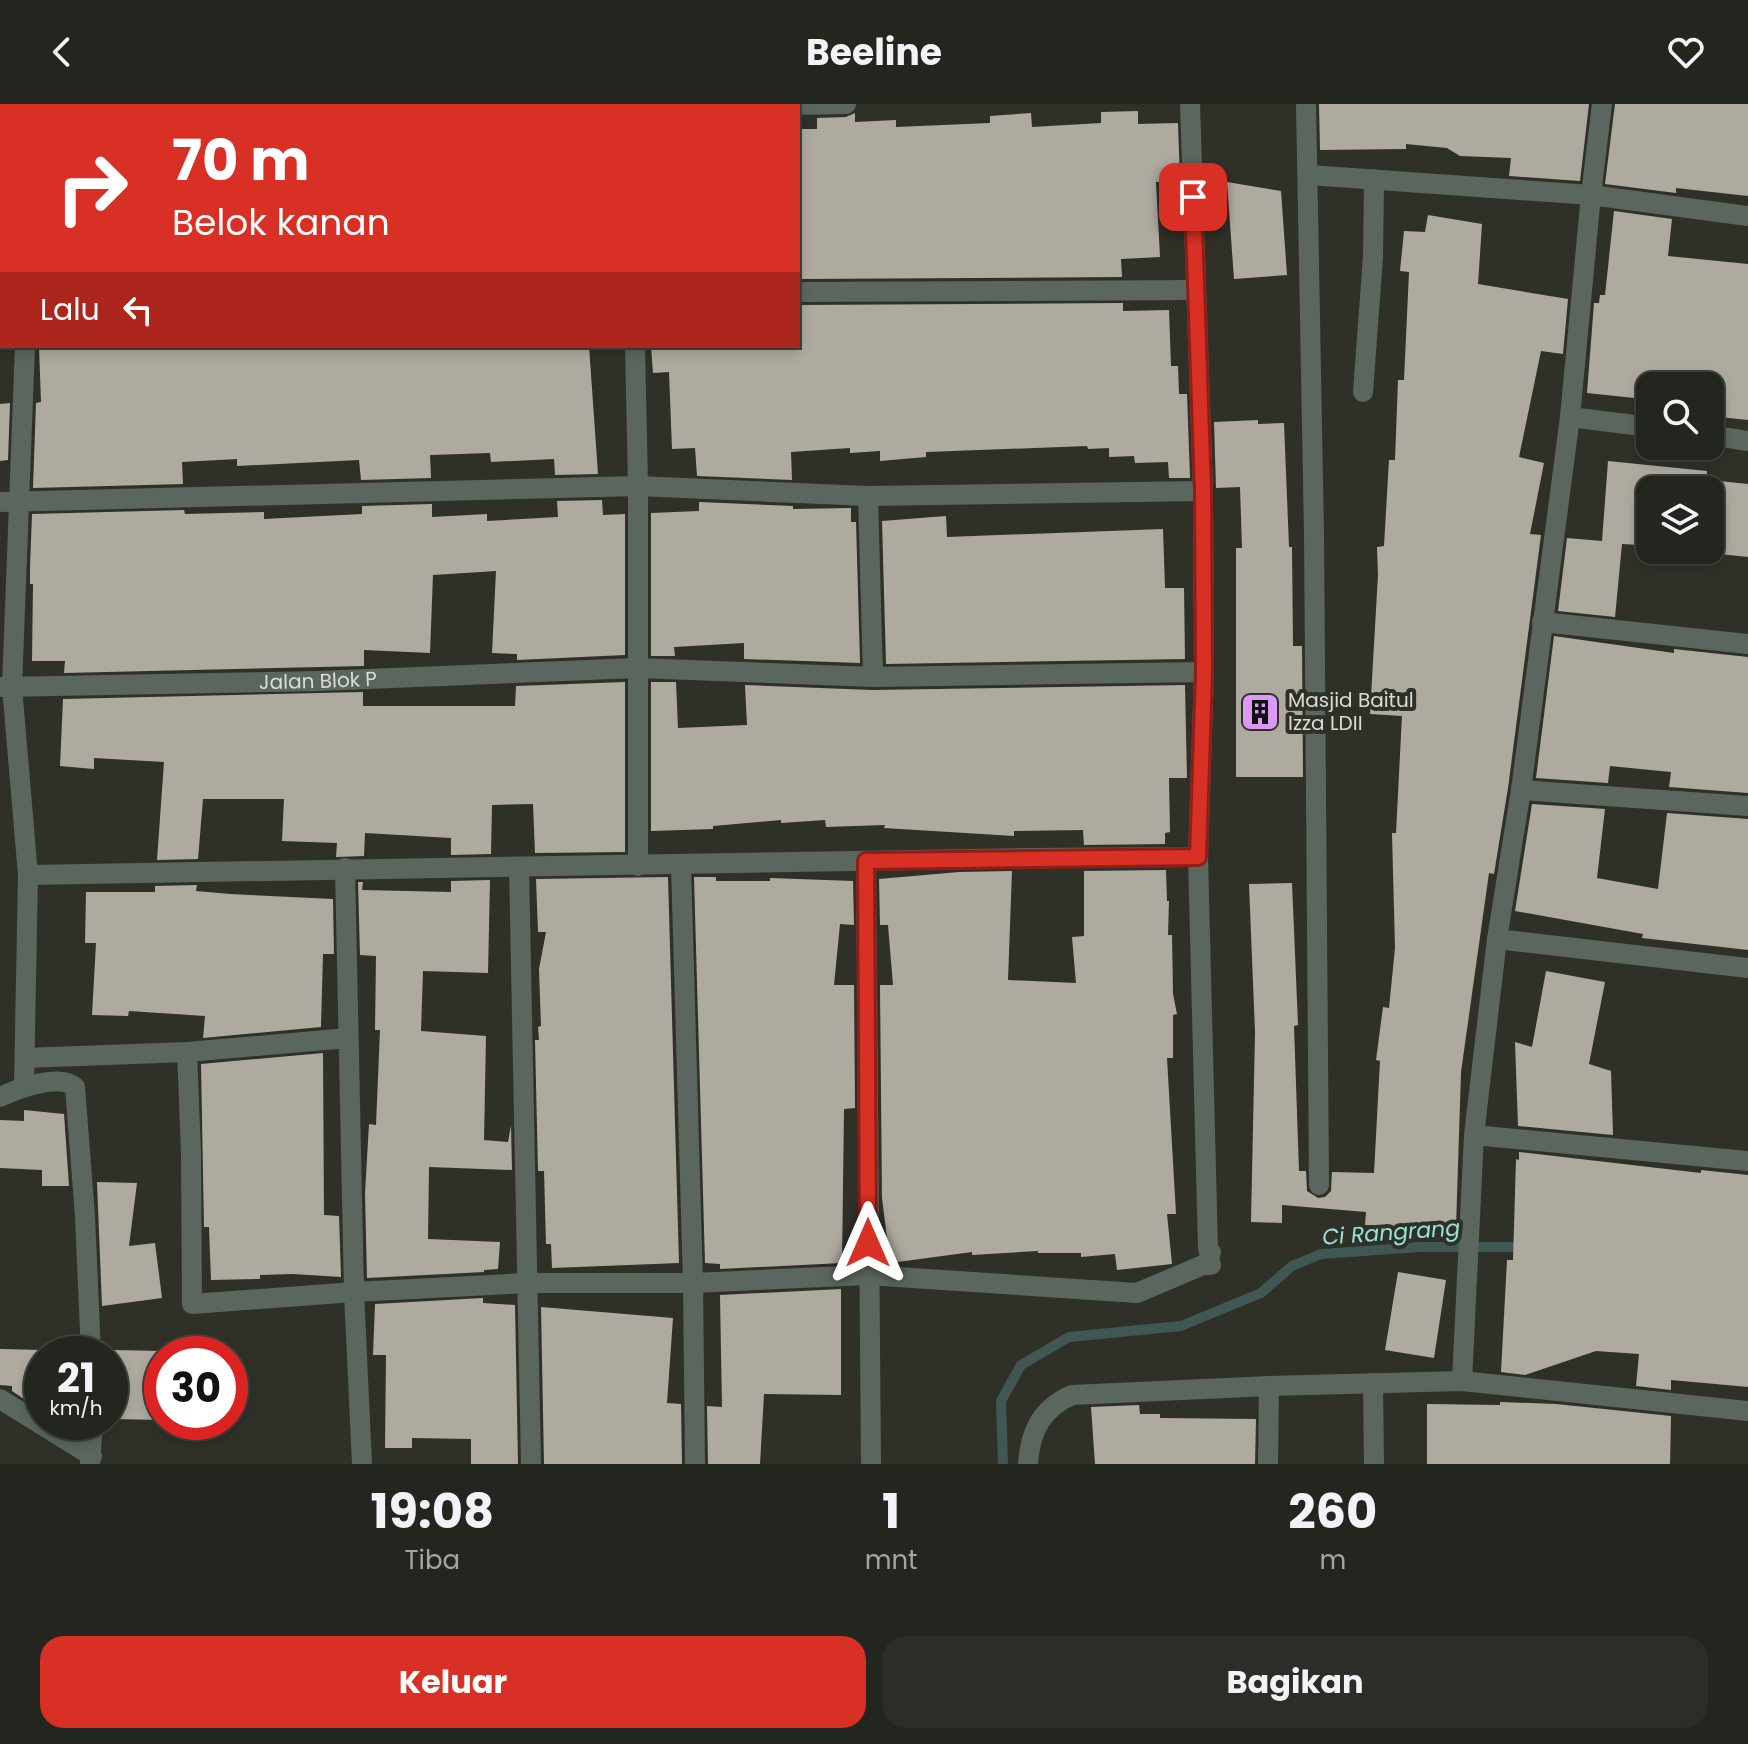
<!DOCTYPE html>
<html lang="id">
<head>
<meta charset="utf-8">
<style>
  :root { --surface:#23251f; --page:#2b2d28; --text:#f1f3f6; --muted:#a3a5a4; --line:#40423d; --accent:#d93025 }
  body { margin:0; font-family:Poppins,sans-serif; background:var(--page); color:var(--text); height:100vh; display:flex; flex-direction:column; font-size:30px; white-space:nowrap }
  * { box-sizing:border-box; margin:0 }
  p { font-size:26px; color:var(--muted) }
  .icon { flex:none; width:44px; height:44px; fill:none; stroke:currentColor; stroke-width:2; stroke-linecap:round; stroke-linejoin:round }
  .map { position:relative; height:1360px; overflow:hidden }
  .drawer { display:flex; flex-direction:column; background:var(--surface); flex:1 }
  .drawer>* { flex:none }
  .top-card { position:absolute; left:0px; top:0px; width:800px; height:244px; box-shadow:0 4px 12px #0003,0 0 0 2px var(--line); background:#d93025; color:#fff; overflow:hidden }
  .fabs { position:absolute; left:1636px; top:268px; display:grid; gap:16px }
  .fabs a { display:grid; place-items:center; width:88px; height:88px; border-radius:16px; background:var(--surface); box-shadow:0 4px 12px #0003,0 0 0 2px var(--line); font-size:40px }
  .speed { position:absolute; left:24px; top:1232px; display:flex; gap:16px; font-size:40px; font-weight:700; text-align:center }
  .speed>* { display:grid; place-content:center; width:104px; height:104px; border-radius:50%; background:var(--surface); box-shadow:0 4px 12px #0003,0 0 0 2px var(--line); line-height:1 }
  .speed small { font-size:20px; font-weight:400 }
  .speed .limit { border:12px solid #d22; background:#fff; color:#111 }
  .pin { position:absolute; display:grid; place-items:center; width:68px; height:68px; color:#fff; margin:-34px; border-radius:16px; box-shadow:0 4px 12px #0006 }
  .me { position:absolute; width:88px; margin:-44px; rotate:0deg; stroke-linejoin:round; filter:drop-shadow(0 0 6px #0008) }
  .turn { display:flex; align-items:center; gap:28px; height:168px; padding:0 40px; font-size:36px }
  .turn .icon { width:104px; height:104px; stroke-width:2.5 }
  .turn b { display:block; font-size:56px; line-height:68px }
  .then { display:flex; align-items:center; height:76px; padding:0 40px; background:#0003; gap:16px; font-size:30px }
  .eta { display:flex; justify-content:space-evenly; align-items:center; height:136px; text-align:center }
  .eta b { font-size:48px; font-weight:700; line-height:56px }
  .primary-button { display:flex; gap:16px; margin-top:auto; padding:16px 40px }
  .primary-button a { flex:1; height:92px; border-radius:24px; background:var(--accent); color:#fff; font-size:32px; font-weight:700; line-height:92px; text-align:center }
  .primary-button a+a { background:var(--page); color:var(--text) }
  header { display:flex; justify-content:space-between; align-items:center; height:104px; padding:0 40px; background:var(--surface); font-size:36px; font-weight:700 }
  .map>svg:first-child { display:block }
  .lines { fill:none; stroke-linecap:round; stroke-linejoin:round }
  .stream { stroke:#415753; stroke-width:10 }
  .building { fill:#afaaa0 }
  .minor { stroke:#5b675e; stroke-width:20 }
  .route-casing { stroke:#8d1f18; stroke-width:20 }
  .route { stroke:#d93025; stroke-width:14 }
  .labels { text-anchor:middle; stroke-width:8; stroke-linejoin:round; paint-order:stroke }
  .street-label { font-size:20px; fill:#dadbd6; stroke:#2f3129 }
  .poi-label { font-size:20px; fill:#dadbd6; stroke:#2f3129; text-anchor:start }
  .water-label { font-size:22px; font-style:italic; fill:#96e2d9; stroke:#2f3129 }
</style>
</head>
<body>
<header><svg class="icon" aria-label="back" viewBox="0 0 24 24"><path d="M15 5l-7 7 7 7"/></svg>Beeline<svg class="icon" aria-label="heart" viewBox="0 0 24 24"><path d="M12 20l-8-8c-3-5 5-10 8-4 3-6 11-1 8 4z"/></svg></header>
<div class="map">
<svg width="1748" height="1360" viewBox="0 0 1748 1360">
  <rect width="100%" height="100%" fill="#2f3129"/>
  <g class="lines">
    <path class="stream" d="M1003,1360L1001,1297L1021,1261L1069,1233L1181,1222L1261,1189L1292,1162L1321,1150L1420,1143H1524"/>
  </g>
  <path class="building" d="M1319,0H1589L1580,77L1509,72L1511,54L1460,52L1447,44L1406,40V45L1320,46Z
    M1615,0H1748V92L1676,84V89L1605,80Z
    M1138,7V20L1178,19L1180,77L1156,78L1160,153L1121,155L1122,173L798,175V25H817V14L846,13L855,9V18L896,16V23L990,19V12L1031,9L1032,23L1101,19V8Z
    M1227,78L1281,87L1287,171L1234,175Z
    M1614,107L1672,115L1668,152L1748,160V316L1710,312V282H1646L1644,295L1587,289L1594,199H1599L1600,191H1605Z
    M1428,111L1482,120L1478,180L1568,195L1563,250L1541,247L1519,353L1544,359L1530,430L1541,431L1508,684L1494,770L1489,769L1461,968L1456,1124L1365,1121L1366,1108L1282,1101V1119L1251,1118L1255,928L1249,780L1292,779L1298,921L1294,922L1299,1067H1306L1307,1087L1318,1094L1325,1093L1331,1087L1332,1068L1374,1069L1380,957L1376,956L1383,903L1389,904L1395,844L1392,729H1396L1402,612L1370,610L1378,471L1377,443L1384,442L1389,356H1395L1398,276H1404L1409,168L1400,167L1404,127L1425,128Z
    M1123,199V207L1169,206L1171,262H1178L1179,290H1187L1190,374H1169L1168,358L1135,359L1134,352L1109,353V344L1088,345L1087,342L926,348V353L880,357V347L850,349V344L791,348L792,376L697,372L695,344L672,345L669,268L653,269L651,242H798V201Z
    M39,242H589L598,370L555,371L554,355L491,358L490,349L430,351L431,374L361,376L359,356L237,362V355L182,358L183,380L33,384L36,299L41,298Z
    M10,299L8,356L0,357V300Z
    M1258,316V320L1284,319L1289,443H1292L1293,542H1302L1303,673H1236V444H1242L1240,383L1216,384L1214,318Z
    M1608,357L1707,367L1706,386H1644L1640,441L1622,440L1615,513L1558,507L1567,434L1602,437Z
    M1710,376L1748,380V453L1710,449Z
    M602,396L603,411L625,410V551L517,556V550L492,549L496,467L433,471L430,549L364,546V562L64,569L65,557H32L33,480H30V464L32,410L184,406L185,410L264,408V415L362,410V402L432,400V413L487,410V417L558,413L557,397Z
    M699,398L793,402V405L851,404V418H856L860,559L744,555V539L674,543L675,552H651V409L699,407Z
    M946,412L947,433L1163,425L1165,484H1184L1185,555L886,560L882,417Z
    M1554,532L1674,549V545L1748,553V689L1669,683L1671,668L1610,662L1608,679L1536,674Z
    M625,578V748L535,749L533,700L492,701L491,750L451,751V734L365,729L364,752L336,753L337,739L282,737L284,695H203L198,755L157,756L164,658L94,654V665L60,662L63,595L363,588V602H515L516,582Z
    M651,578H676L678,624L747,621L745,581L872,586L1185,581L1187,674H1169L1170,728L1165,729V740L1084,741L1083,726L1014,727V732L884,724L885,721L826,723L825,716L781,719V716L713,722V725L651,727Z
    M1532,700L1605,705L1597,774L1658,785L1667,709L1748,715V846L1642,834L1643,830L1515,807Z
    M1166,766L1167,797H1169L1168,831H1172L1173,890L1177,910L1173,911V954H1167L1176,1110H1167L1172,1160L1117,1166L1115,1150L1081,1153V1149H1038V1147L972,1151V1148L890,1159L882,1094L880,881H893L888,821H880L879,775L959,768L1012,767L1008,876L1076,879L1072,833L1084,832V767Z
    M668,773L679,1159L552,1164L551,1140H546L544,1067H538L535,936H539L538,923L541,922L539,865L546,828H538L536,775Z
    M694,773H716V777H770V774L853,777L854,821L840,820L834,881H854L855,1004L844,1005L842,1159L720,1165V1160L705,1159Z
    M490,776L488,869L423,867L421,927L486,932L484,1036L508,1038L511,1021L512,1066L429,1063L428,1135L500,1138L498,1165L484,1166V1168L367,1174L365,1089L369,1020L376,1021L380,926H375L376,852L360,851L358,778H363L362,786L451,788V777Z
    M197,781L196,787L230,790L333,795L334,850H323L321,923L203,934L205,912L129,907L128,912L92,911L96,839H85L86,788H155V782Z
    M1546,867L1605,878L1589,960L1611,967L1613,1031L1518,1022L1515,938L1532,943Z
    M323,949L324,1111L339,1112L341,1173L293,1170L260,1171V1175L211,1176L209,1123H204L201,960Z
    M24,1006L64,1010L69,1082H42V1066L0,1064V1016L24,1017Z
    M1519,1048L1701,1069V1066L1748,1071V1283L1671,1276V1286L1636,1282L1639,1250L1596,1247L1525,1271L1501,1268L1507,1156H1513L1516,1055L1519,1056Z
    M97,1078L137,1079L129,1142L155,1139L162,1194L102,1202Z
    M1398,1168L1446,1176L1434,1254L1385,1246Z
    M841,1185V1291L764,1290L760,1360H708L707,1302L722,1303L720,1191Z
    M483,1194V1199L515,1201L518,1360H471V1335L412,1334V1344H385L386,1251H373L375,1200Z
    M541,1203L673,1214L667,1299L681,1300L682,1360H544Z
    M0,1245L42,1246V1296L24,1295L12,1287V1282L0,1281Z
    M114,1246L162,1247L161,1316L113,1315Z
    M1500,1298L1556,1300L1671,1312L1670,1360H1427V1300L1500,1301Z
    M1139,1301L1140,1310H1160V1314L1256,1315L1255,1360H1095L1091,1303Z"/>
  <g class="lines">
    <g class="minor">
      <path d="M1306,0L1314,429L1319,1081"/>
      <path d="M628,2V0"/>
      <path d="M732,2L846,0"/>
      <path d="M0,13H2"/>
      <path d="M1309,71L1591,91L1748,112"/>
      <path d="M798,188L1196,186"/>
      <path d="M0,212H2"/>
      <path d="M635,242L638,382V762"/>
      <path d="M1363,288L1373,153L1374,75"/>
      <path d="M1570,313L1650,323"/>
      <path d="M1710,331L1748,337"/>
      <path d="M868,392L873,573"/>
      <path d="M0,398L638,382L868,392L1203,387"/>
      <path d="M1542,518L1748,540"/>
      <path id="s1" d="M0,583L318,577L637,564L873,573L1204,568"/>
      <path d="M1521,686L1748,702"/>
      <path d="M866,757L871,1360"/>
      <path d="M681,761L693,1179L695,1360"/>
      <path d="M519,763L531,1360"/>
      <path d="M345,764L354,1188L362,1360"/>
      <path d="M28,771L1027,754L1198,753"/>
      <path d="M1497,835L1748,864"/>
      <path d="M187,948L191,1049L192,1200L354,1188L529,1179H693L868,1171L1137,1189L1203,1161H1211L1209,1154L1211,1148L1208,1145L1198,753L1204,568L1203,387L1190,0"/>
      <path d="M25,954L187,948L348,934"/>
      <path d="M24,981L28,771L12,583L25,242"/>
      <path d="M0,993C17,985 59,969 75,983L85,1112L91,1250"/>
      <path d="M1474,1031L1748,1057"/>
      <path d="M1462,1277L1474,1031L1497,835L1521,686L1570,313L1591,91L1602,0"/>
      <path d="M1373,1279L1374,1360"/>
      <path d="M0,1295L92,1352"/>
      <path d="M90,1360L93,1318"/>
      <path d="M1028,1360C1030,1327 1042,1304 1072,1291L1269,1282L1462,1277L1748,1307"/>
      <path d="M1268,1360L1269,1282"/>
    </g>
  </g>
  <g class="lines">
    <g class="route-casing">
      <path id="route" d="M868,1139L866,757L1198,753L1204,568L1203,387L1193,93"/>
    </g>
    <use href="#route" class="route"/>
  </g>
  <defs>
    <g id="building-square" transform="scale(2)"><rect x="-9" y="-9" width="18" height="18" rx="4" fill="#db99f5" stroke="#2f3129"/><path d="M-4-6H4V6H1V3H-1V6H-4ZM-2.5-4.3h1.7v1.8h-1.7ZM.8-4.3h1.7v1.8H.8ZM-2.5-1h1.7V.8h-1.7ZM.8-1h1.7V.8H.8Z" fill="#111"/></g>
  </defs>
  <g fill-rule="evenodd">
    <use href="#building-square" x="1260" y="608"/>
  </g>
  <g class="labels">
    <g class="street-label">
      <text dy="7" stroke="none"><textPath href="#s1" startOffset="318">Jalan Blok P</textPath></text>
    </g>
    <g class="poi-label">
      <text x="1288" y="603">Masjid Baitul<tspan x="1288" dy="23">Izza LDII</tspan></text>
    </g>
    <g class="water-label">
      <text transform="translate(1391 1128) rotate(-4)" y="8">Ci Rangrang</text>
    </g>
  </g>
</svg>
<div class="fabs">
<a><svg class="icon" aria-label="search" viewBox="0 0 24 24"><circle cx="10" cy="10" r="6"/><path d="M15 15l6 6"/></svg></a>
<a><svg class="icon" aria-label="layers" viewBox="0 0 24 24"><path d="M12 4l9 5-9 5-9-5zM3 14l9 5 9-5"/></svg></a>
</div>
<div class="speed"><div>21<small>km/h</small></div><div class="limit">30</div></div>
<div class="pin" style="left:1193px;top:93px;background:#d93025"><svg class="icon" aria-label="arrive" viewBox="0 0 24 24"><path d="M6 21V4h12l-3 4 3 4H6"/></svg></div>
<svg class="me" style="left:868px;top:1139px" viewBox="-20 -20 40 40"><path d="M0-17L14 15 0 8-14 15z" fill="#d93025" stroke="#fff" stroke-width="4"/></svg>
<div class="top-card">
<div class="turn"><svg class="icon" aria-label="right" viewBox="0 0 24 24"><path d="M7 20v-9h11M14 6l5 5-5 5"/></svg><div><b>70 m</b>Belok kanan</div></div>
<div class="then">Lalu<svg class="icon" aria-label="left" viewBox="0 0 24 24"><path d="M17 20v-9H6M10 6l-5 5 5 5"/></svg></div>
</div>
</div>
<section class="drawer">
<div class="eta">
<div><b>19:08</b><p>Tiba</p></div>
<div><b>1</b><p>mnt</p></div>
<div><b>260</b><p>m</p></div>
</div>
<div class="primary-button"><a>Keluar</a><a>Bagikan</a></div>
</section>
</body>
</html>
